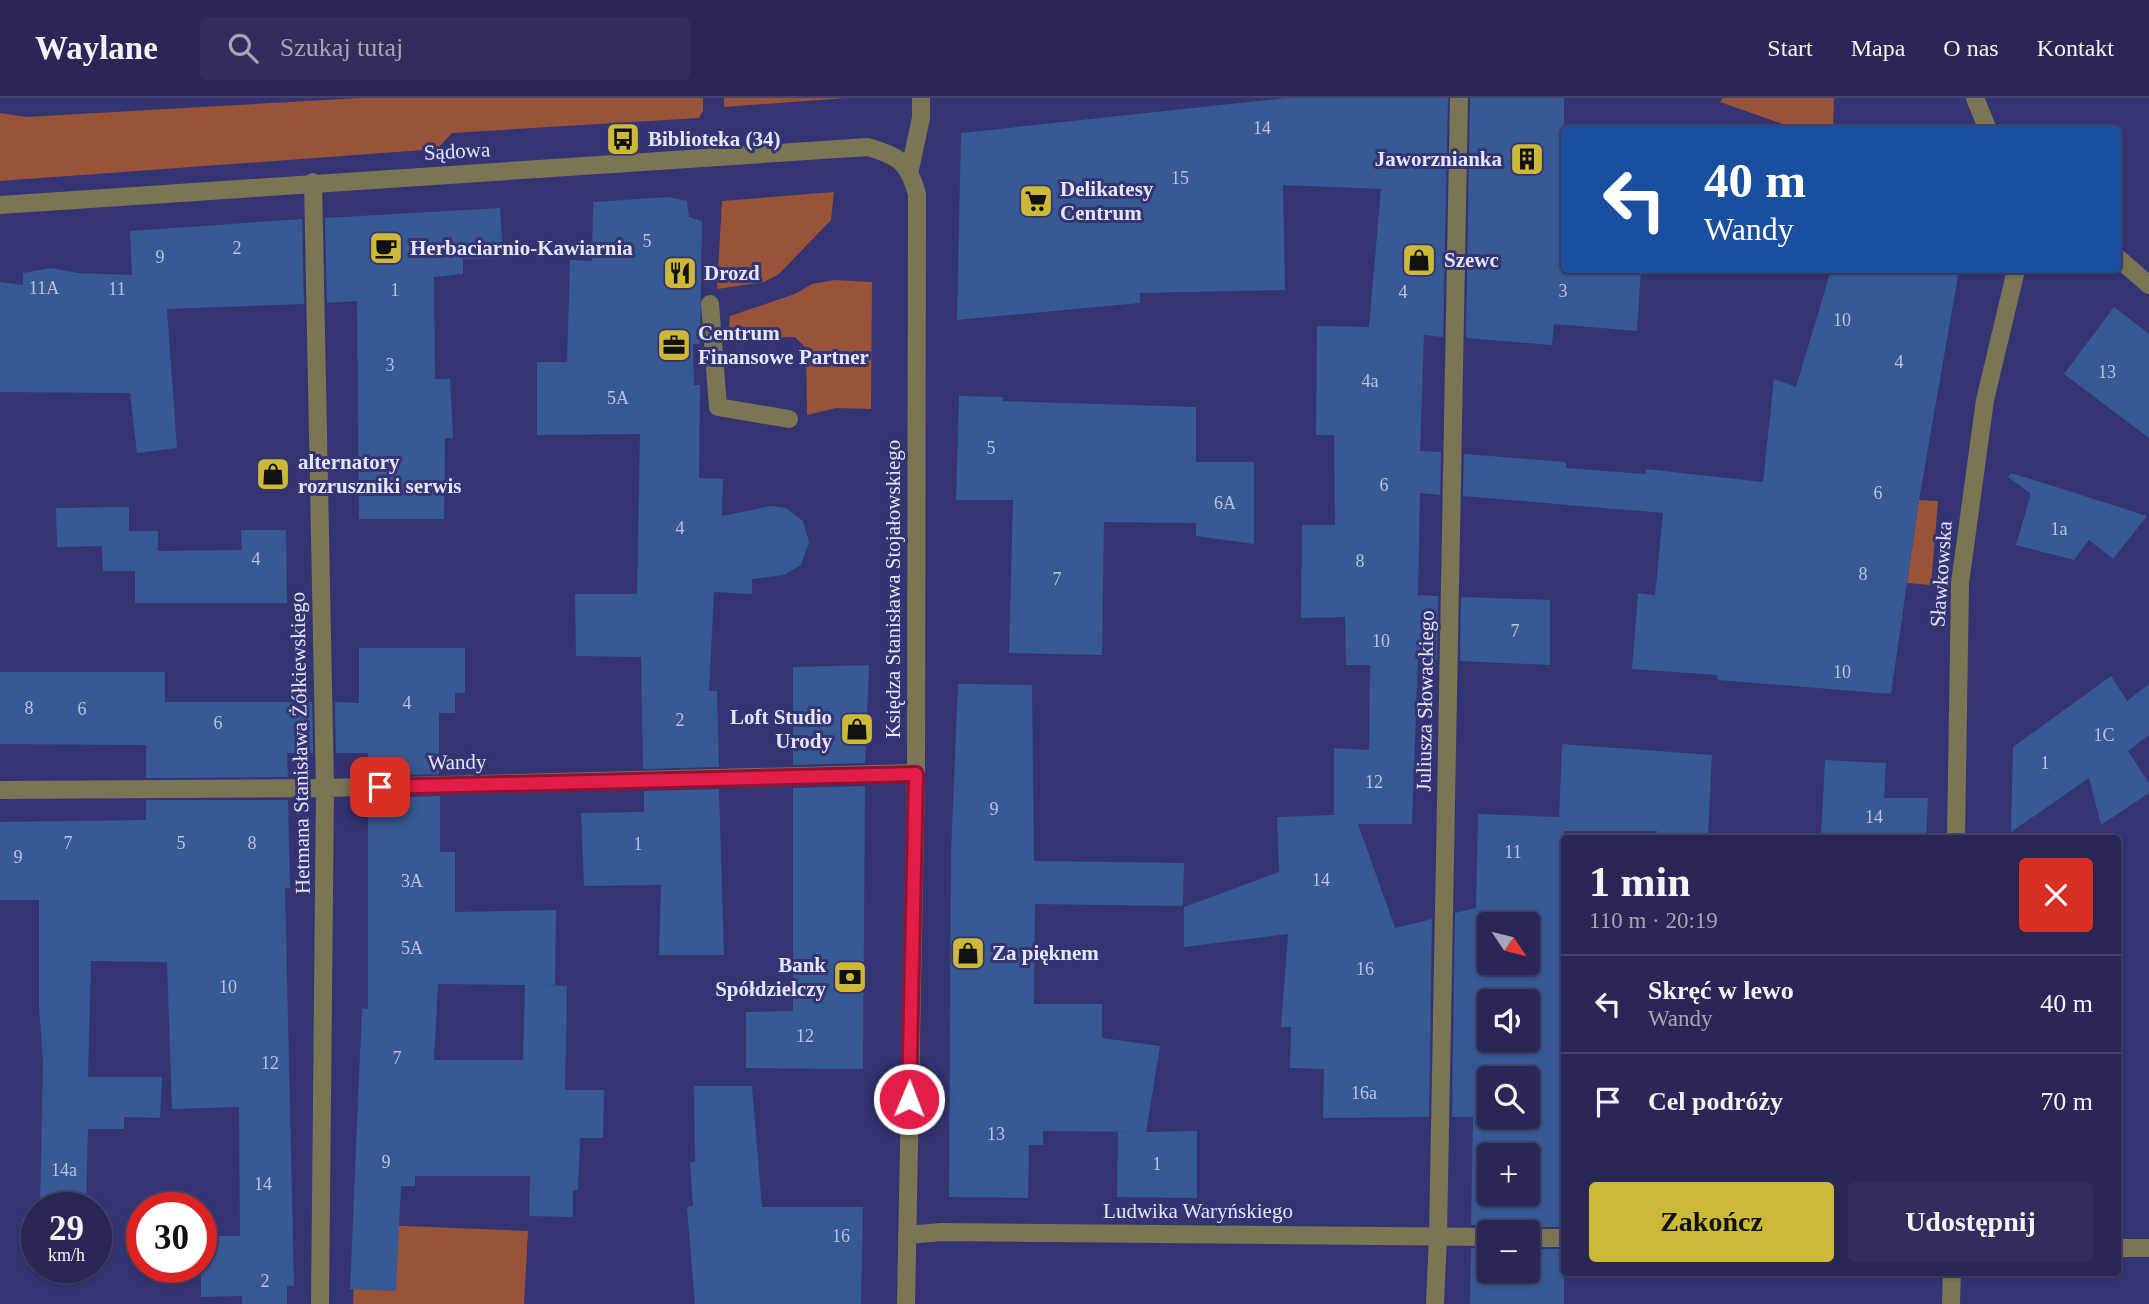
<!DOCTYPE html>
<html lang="pl">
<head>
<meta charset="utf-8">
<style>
  :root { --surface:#282756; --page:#302f5c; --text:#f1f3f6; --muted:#a5a5b9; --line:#44446c; --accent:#ccb938 }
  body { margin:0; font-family:"Times New Roman",serif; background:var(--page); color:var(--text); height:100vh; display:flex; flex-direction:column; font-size:26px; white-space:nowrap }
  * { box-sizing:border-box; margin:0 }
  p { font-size:23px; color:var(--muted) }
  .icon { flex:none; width:38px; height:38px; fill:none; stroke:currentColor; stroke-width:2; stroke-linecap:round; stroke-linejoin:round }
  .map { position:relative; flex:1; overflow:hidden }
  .side { position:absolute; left:1561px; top:737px; width:560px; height:441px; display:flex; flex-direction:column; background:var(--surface); border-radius:7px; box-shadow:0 2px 5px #0004,0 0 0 2px var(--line) }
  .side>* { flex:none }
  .top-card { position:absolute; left:1561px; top:28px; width:560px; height:147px; border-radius:7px; box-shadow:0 2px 5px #0004,0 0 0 2px var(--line); background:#1a4fa0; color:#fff; overflow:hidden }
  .needle { width:46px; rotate:125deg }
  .fabs { position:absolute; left:1477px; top:814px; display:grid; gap:14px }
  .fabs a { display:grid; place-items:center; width:63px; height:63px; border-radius:7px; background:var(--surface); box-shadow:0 2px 5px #0004,0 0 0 2px var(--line); font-size:35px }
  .speed { position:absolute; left:21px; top:1094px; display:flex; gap:14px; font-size:35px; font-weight:700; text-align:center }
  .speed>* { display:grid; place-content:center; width:91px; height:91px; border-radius:50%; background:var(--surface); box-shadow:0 2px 5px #0004,0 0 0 2px var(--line); line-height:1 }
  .speed small { font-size:18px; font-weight:400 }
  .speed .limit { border:10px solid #d22; background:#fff; color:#111 }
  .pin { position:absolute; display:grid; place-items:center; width:60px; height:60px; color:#fff; margin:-30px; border-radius:14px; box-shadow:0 4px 10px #0006 }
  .me { position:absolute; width:77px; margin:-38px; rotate:1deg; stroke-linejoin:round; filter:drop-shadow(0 0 5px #0008) }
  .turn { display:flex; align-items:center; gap:24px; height:147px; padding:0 28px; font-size:32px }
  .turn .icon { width:91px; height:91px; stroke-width:2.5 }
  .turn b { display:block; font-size:49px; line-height:60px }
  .round { display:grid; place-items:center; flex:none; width:74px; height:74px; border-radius:7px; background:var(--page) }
  .summary { display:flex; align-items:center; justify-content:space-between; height:119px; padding:0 28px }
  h1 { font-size:42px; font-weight:700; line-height:52px }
  .action { display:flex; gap:14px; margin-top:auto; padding:14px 28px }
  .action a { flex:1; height:80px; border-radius:7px; background:var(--accent); color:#111; font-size:28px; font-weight:700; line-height:80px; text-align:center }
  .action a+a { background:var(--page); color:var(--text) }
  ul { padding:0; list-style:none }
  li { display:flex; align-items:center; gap:21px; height:98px; padding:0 28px; border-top:2px solid var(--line) }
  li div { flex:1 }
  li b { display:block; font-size:26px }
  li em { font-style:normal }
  header { display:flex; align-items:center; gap:42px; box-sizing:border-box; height:98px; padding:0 35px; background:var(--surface); border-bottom:2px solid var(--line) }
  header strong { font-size:33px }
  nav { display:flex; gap:38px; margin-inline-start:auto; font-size:24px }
  .search { width:490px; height:63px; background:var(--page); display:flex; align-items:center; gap:18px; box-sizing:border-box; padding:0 24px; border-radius:7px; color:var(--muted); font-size:26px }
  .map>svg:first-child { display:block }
  .green { fill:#985339 }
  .building { fill:#375994; fill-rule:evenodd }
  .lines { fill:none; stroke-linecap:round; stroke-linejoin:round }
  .service { stroke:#7a7555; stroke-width:18 }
  .pedestrian { stroke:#7a7555; stroke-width:18 }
  .minor { stroke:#7a7555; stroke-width:18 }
  .route-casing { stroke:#92132f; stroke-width:18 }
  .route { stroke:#e11d48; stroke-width:12 }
  .labels { text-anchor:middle; stroke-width:6; stroke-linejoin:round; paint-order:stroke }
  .number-label { font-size:18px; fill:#b8c3e3 }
  .poi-label { font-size:21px; font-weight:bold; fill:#e3e6fd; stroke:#353472; text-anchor:start }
  .street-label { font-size:21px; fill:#e3e6fd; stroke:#353472 }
</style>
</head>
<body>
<header>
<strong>Waylane</strong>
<div class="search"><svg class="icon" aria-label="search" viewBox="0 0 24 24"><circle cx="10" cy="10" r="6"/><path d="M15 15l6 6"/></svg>Szukaj tutaj</div>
<nav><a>Start</a><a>Mapa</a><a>O nas</a><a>Kontakt</a></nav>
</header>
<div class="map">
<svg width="2149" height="1206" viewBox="0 0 2149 1206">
  <rect width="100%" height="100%" fill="#353472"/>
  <path class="green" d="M360,0H703V13L699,20L452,35L437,51L0,83V15L26,19Z
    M724,0H846L724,9Z
    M1723,0H1834L1833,31H1797L1720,4Z
    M834,94L831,122L779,176L764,184L717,191L722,103Z
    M835,182L872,184L871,311L836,310L807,317L806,250L795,239L728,241L730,218L795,196L812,186Z
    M1919,402L1938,403L1931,487L1907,485Z
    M357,1126L528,1133L524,1206H353Z"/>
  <path class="building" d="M1287,0H1448L1443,239L1424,237L1420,353L1441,354L1440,397L1420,395L1418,497L1438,498L1437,562L1418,561L1412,726H1358L1395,830L1432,821L1429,1019L1323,1020L1324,971L1290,970L1291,929H1281L1288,836L1184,849V809L1279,774L1277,719L1334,717V650L1369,652L1370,567H1346L1345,519L1301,520L1302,427H1335L1334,337H1316L1317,228L1369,229L1381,91L1283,87L1285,192L1140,195V205L957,222L961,35Z
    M1470,0H1564V172H1641L1637,233L1554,226L1552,247L1466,240Z
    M668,99L687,103L689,119L702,123L700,246H693L694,287H700L699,380L723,381L722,418L771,408L786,410L803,423L809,444L801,467L784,477L752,481V496L714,494L709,593H717L719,669L643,671L641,559L576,558L575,496H637L640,336L537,337V264H567L570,162L592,163L593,104Z
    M500,110L503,160L463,161V176L434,179L435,281H450L453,340H445L444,421H359L357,203L327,205L325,120Z
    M302,121L304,206L167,211L177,350L137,355L130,295L0,294V184L23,187V175L51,170L78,175L132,177L130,133Z
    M1831,172H1959L1919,402L1891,596L1718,582L1717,577L1632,571L1638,495L1655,497L1663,415L1463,398L1464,356L1566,364V370L1646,376V371L1763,384L1774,281L1796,289Z
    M2114,209L2149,236V340L2064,276Z
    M959,298L1003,299L1002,303L1196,309V364H1254V446L1196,438V425L1104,424L1102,557L1009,555L1013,402H956Z
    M2011,375L2053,388L2147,418L2113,461L2089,442L2074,462L2016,447L2031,396L2008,379Z
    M129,409V433H158V453L242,452L241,432H286L287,505H135V473H103L102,448L57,449L56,410Z
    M1461,499L1550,502V567L1460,563Z
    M359,550H465V595H455V615H439V676L368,678V655H336L335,604L359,605Z
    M869,567L865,665L793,667V569Z
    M0,574H165V604H312L313,655H287L288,679L146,680V647L0,646Z
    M2111,578L2127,603L2149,586V637L2128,653L2149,685V695L2101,727L2089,680L2011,734L2013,649Z
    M958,586L1032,587L1034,763L1184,765L1183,808L1035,806L1034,906H1102V940L1160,948L1146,1034L1197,1033V1100L1117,1099L1118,1034H1144L1043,1033V1047H1029L1028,1100L949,1099L951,757Z
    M1562,646L1712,657L1708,739L1657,737V733H1564V1129H1528L1518,1134H1499L1490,1128L1471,1127L1473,1019H1452L1455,815L1476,810L1478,716L1559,719ZM1489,826H1528V864H1489ZM1489,903H1528V942H1489ZM1489,980H1528V1018H1489ZM1489,1057H1528V1096H1489Z
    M1825,662L1886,665L1884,700H1928L1926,740H1821Z
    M865,688L863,971L746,970V914L793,913V690Z
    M719,691L724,857H659L661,787L584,788L581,715L644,714V693Z
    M440,698V754H455V814L556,812L555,887H542L567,888L565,992H604L603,1040H580L578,1092H573V1119L529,1118L530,1078H415V1088H401L396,1193L350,1191L362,910L368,911V700ZM438,886L525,887L523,962H434Z
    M146,702H288L290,790H285L294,1188H287V1206H242V1198L201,1199V1138H240L239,1009L172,1011L167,864L91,863L88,979H162L160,1020L124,1019V1031H88L86,1110H40L43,963L39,909V802H0V724L146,722Z
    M694,988H752L762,1109H863L861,1206H695L687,1109L693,1108L690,1064H695Z
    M1471,1150H1489V1172H1528V1151H1564V1206H1470Z"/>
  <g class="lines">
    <path class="service" d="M910,71L921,20
      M710,206L718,309L789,321"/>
    <path class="pedestrian" d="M921,20V0
      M1438,1138L1459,0"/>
    <path class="minor" d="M1975,0L1988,32
      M313,84L325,690L320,1206
      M0,107L868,49C900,59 908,64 917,96L916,675L906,1206
      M2118,160L2149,187
      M0,692L325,690L916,675
      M1956,740L1960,485L1985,302L2016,172
      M907,1137L941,1134L1489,1139
      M1528,1140H1564
      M2118,1150H2149
      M1435,1206L1438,1138
      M1951,1206L1952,1174"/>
  </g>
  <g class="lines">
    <g class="route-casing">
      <path id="route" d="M380,689L916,676L909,1001"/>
    </g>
    <use href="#route" class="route"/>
  </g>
  <defs>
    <g id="bus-square" transform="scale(1.75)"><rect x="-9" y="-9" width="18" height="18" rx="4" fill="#ccb938" stroke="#353472"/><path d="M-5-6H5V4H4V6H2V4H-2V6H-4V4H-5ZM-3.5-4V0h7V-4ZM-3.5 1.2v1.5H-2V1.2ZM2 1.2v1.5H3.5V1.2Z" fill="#111"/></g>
    <g id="building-square" transform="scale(1.75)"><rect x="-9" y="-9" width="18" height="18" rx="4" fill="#ccb938" stroke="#353472"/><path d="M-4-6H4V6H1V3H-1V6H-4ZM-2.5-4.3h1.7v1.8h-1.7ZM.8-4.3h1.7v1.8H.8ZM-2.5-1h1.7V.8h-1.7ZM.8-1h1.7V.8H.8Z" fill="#111"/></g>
    <g id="supermarket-square" transform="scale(1.75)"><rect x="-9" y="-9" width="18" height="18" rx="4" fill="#ccb938" stroke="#353472"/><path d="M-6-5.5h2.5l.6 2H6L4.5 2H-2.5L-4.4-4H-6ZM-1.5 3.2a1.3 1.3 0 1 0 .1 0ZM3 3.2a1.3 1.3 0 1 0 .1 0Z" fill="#111"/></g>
    <g id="cafe-square" transform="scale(1.75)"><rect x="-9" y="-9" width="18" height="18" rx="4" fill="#ccb938" stroke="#353472"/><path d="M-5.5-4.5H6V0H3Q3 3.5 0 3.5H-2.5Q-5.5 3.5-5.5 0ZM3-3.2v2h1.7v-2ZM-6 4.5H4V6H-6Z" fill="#111"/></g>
    <g id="shop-square" transform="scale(1.75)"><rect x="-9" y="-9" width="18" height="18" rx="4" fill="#ccb938" stroke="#353472"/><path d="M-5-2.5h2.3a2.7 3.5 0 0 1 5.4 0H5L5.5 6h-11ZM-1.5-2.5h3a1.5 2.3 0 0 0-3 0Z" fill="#111"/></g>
    <g id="restaurant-square" transform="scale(1.75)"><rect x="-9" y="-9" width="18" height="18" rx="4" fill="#ccb938" stroke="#353472"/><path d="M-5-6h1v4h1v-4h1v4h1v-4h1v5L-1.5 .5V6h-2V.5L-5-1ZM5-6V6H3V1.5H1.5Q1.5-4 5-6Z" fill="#111"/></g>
    <g id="office-square" transform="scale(1.75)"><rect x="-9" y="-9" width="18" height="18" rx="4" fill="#ccb938" stroke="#353472"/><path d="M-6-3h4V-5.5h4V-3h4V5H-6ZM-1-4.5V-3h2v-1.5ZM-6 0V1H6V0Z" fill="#111"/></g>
    <g id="bank-square" transform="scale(1.75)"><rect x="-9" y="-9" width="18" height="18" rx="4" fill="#ccb938" stroke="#353472"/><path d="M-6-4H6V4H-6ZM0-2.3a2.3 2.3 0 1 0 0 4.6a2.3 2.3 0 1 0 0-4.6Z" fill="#111"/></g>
  </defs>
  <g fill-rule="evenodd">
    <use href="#bus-square" x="623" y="41"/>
    <use href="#building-square" x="1527" y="61"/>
    <use href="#supermarket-square" x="1036" y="103"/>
    <use href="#cafe-square" x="386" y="150"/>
    <use href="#shop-square" x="1419" y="162"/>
    <use href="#restaurant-square" x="680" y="175"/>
    <use href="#office-square" x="674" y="247"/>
    <use href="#shop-square" x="273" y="376"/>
    <use href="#shop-square" x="857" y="631"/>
    <use href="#shop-square" x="968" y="855"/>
    <use href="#bank-square" x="850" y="879"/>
  </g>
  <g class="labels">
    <g class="number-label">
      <text x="1262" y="36">14</text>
      <text x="1180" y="86">15</text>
      <text x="647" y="149">5</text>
      <text x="237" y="156">2</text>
      <text x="160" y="165">9</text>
      <text x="44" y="196">11A</text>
      <text x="117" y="197">11</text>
      <text x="395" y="198">1</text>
      <text x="1563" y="199">3</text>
      <text x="1403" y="200">4</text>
      <text x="1842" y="228">10</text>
      <text x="1899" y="270">4</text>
      <text x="390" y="273">3</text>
      <text x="2107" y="280">13</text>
      <text x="1370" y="289">4a</text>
      <text x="618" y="306">5A</text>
      <text x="991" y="356">5</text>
      <text x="1384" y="393">6</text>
      <text x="1878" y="401">6</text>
      <text x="1225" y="411">6A</text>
      <text x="680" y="436">4</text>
      <text x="2059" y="437">1a</text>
      <text x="256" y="467">4</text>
      <text x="1360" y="469">8</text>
      <text x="1863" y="482">8</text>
      <text x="1057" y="487">7</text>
      <text x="1515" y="539">7</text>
      <text x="1381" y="549">10</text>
      <text x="1842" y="580">10</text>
      <text x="407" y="611">4</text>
      <text x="29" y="616">8</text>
      <text x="82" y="617">6</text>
      <text x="680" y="628">2</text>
      <text x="218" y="631">6</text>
      <text x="2104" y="643">1C</text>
      <text x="2045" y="671">1</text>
      <text x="1374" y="690">12</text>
      <text x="994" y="717">9</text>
      <text x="1874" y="725">14</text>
      <text x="68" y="751">7</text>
      <text x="181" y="751">5</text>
      <text x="252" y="751">8</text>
      <text x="638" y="752">1</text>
      <text x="1513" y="760">11</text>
      <text x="18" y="765">9</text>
      <text x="1321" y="788">14</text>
      <text x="412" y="789">3A</text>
      <text x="412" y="856">5A</text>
      <text x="1365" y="877">16</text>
      <text x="228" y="895">10</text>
      <text x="805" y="944">12</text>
      <text x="397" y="966">7</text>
      <text x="270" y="971">12</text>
      <text x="1364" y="1001">16a</text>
      <text x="996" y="1042">13</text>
      <text x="386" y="1070">9</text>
      <text x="1157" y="1072">1</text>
      <text x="64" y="1078">14a</text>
      <text x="263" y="1092">14</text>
      <text x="841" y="1144">16</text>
      <text x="265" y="1189">2</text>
    </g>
    <g class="poi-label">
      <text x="648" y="48">Biblioteka (34)</text>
      <text x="1502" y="68" text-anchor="end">Jaworznianka</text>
      <text x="1060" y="98">Delikatesy<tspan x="1060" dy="24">Centrum</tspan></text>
      <text x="410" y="157">Herbaciarnio-Kawiarnia</text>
      <text x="1444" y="169">Szewc</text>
      <text x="704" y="182">Drozd</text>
      <text x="698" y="242">Centrum<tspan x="698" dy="24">Finansowe Partner</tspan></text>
      <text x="298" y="371">alternatory<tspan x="298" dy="24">rozruszniki serwis</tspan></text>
      <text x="832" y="626" text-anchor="end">Loft Studio<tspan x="832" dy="24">Urody</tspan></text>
      <text x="992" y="862">Za pięknem</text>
      <text x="826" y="874" text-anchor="end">Bank<tspan x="826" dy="24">Spółdzielczy</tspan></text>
    </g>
    <g class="street-label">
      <text transform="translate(457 53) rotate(-3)" y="7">Sądowa</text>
      <text transform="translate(1941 476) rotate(-86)" y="7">Sławkowska</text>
      <text transform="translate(893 491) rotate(-90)" y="7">Księdza Stanisława Stojałowskiego</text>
      <text transform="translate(1425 603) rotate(-89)" y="7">Juliusza Słowackiego</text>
      <text transform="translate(300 645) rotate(-91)" y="7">Hetmana Stanisława Żółkiewskiego</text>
      <text transform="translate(457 664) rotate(-1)" y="7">Wandy</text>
      <text x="1198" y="1120">Ludwika Waryńskiego</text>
    </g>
  </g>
</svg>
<div class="fabs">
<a><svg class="needle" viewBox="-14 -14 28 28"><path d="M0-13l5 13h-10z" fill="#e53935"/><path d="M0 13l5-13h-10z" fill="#a5a5b9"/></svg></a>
<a><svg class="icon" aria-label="sound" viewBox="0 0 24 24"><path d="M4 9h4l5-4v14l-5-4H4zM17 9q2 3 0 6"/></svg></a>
<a><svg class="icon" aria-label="search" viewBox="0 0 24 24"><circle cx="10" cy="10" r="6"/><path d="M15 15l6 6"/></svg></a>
<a>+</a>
<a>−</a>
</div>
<div class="speed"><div>29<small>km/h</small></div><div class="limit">30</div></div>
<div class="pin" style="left:380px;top:689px;background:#d93025"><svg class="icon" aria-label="arrive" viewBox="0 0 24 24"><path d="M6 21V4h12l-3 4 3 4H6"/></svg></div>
<svg class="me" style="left:909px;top:1001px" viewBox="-20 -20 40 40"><circle r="17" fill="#e11d48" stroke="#fff" stroke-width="3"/><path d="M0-11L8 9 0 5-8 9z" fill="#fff"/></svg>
<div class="top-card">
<div class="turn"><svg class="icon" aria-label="left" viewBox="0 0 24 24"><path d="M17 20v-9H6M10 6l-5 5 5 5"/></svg><div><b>40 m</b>Wandy</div></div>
</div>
<section class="side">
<div class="summary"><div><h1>1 min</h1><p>110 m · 20:19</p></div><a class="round" style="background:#d93025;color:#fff"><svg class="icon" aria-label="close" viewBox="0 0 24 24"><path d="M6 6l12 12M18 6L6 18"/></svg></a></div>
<ul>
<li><svg class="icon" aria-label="left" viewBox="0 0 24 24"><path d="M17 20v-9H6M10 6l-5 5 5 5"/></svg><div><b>Skręć w lewo</b><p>Wandy</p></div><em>40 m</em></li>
<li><svg class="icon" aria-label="arrive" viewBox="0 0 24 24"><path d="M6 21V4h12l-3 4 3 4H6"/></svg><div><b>Cel podróży</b></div><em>70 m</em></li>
</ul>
<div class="action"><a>Zakończ</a><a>Udostępnij</a></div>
</section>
</div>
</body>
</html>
